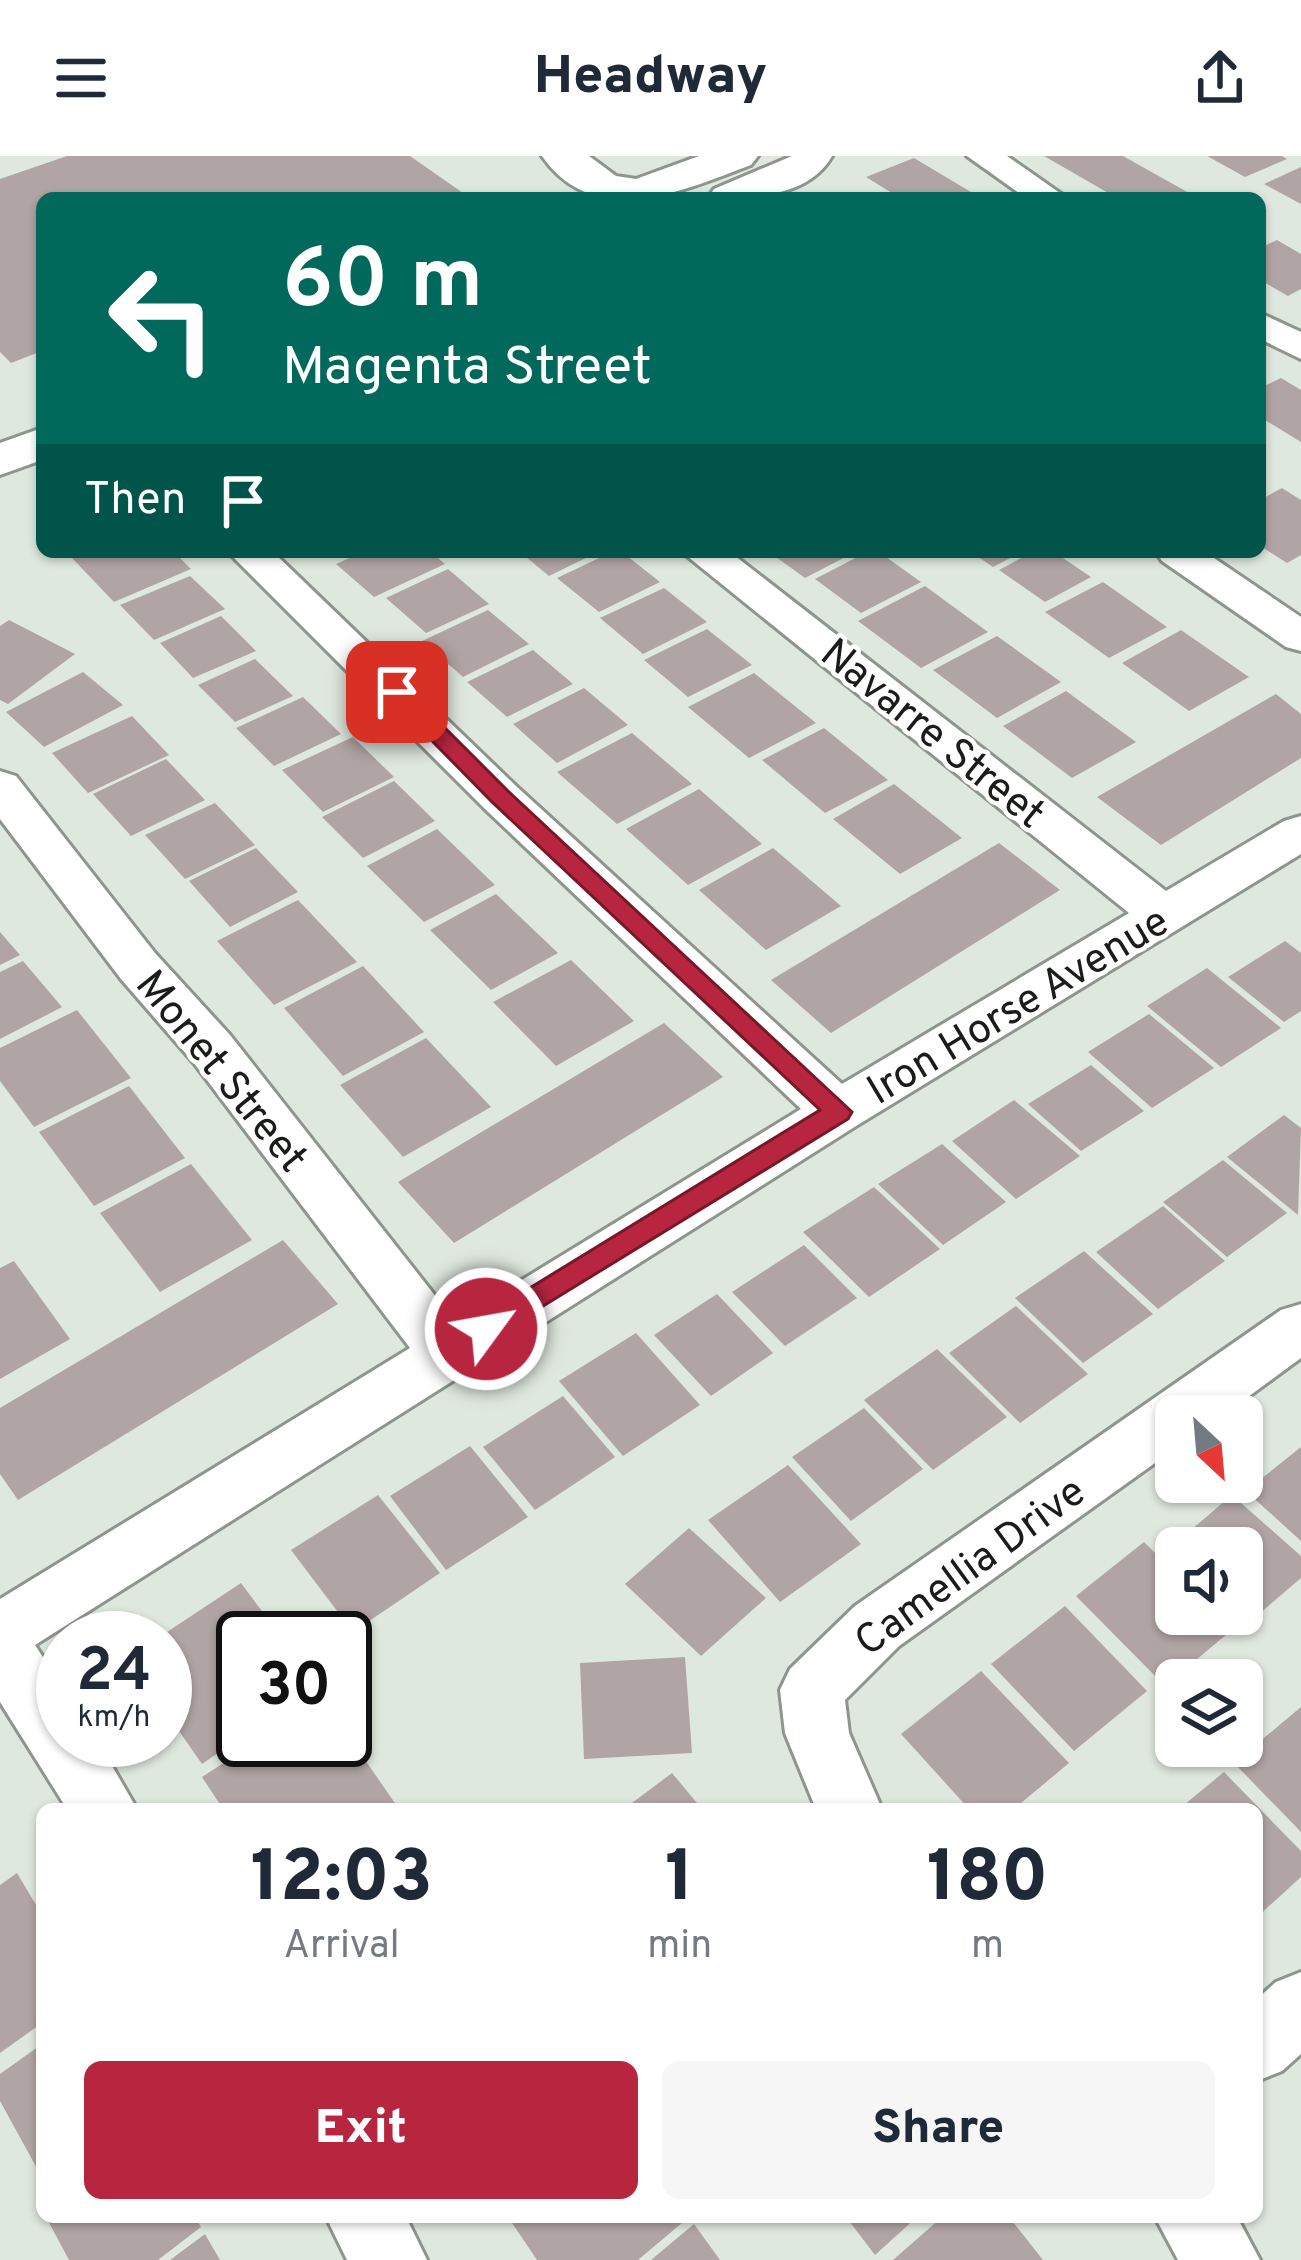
<!DOCTYPE html>
<html lang="en">
<head>
<meta charset="utf-8">
<style>
  :root { --surface:#fff; --page:#f6f6f7; --text:#1f2937; --muted:#747a83; --accent:#b7253f }
  body { margin:0; font-family:Overpass,sans-serif; background:var(--page); color:var(--text); height:100vh; display:flex; flex-direction:column; font-size:45px; white-space:nowrap }
  * { box-sizing:border-box; margin:0 }
  p { font-size:39px; color:var(--muted) }
  .icon { flex:none; width:66px; height:66px; fill:none; stroke:currentColor; stroke-width:2; stroke-linecap:round; stroke-linejoin:round }
  .map { position:relative; flex:1; overflow:hidden }
  .details { position:absolute; left:36px; top:1647px; width:1227px; height:420px; display:flex; flex-direction:column; background:var(--surface); border-radius:18px; box-shadow:0 3px 9px #0004 }
  .details>* { flex:none }
  .top-card { position:absolute; left:36px; top:36px; width:1230px; height:366px; border-radius:18px; box-shadow:0 3px 9px #0004; background:#00695c; color:#fff; overflow:hidden }
  .needle { width:78px; rotate:154deg }
  .fabs { position:absolute; left:1155px; top:1239px; display:grid; gap:24px }
  .fabs a { display:grid; place-items:center; width:108px; height:108px; border-radius:18px; background:var(--surface); box-shadow:0 3px 9px #0004; font-size:60px }
  .speed { position:absolute; left:36px; top:1455px; display:flex; gap:24px; font-size:60px; font-weight:700; text-align:center }
  .speed>* { display:grid; place-content:center; width:156px; height:156px; border-radius:50%; background:var(--surface); box-shadow:0 3px 9px #0004; line-height:1 }
  .speed small { font-size:30px; font-weight:400 }
  .speed .limit { border:6px solid #111; border-radius:18px; background:#fff; color:#111 }
  .pin { position:absolute; display:grid; place-items:center; width:102px; height:102px; color:#fff; margin:-51px; border-radius:24px; box-shadow:0 6px 18px #0006 }
  .me { position:absolute; width:132px; margin:-66px; rotate:58deg; stroke-linejoin:round; filter:drop-shadow(0 0 9px #0008) }
  .turn { display:flex; align-items:center; gap:42px; height:252px; padding:0 48px; font-size:54px }
  .turn .icon { width:156px; height:156px; stroke-width:2.5 }
  .turn b { display:block; font-size:84px; line-height:102px }
  .then { display:flex; align-items:center; height:114px; padding:0 48px; background:#0003; gap:24px; font-size:45px }
  .eta { display:flex; justify-content:space-evenly; align-items:center; height:204px; text-align:center }
  .eta b { font-size:72px; font-weight:800; line-height:84px }
  .cta { display:flex; gap:24px; margin-top:auto; padding:24px 48px }
  .cta a { flex:1; height:138px; border-radius:18px; background:var(--accent); color:#fff; font-size:48px; font-weight:800; line-height:138px; text-align:center }
  .cta a+a { background:var(--page); color:var(--text) }
  header { display:flex; justify-content:space-between; align-items:center; height:156px; padding:0 48px; background:var(--surface); font-size:54px; font-weight:800 }
  .map>svg:first-child { display:block }
  .building { fill:#b1a4a4 }
  .lines { fill:none; stroke-linecap:round; stroke-linejoin:round }
  .minor-casing { stroke:#8d958d; stroke-width:6 }
  .tertiary-casing { stroke:#8d958d; stroke-width:6 }
  .minor { fill:#fff; fill-rule:evenodd }
  .tertiary { fill:#fff; fill-rule:evenodd }
  .route { fill:#b7253f; stroke:#771829; stroke-width:3 }
  .labels { text-anchor:middle; stroke-width:9; stroke-linejoin:round; paint-order:stroke }
  .street-label { font-size:42px; fill:#191c19; stroke:#fff }
</style>
</head>
<body>
<header><svg class="icon" aria-label="menu" viewBox="0 0 24 24"><path d="M4 6h16M4 12h16M4 18h16"/></svg>Headway<svg class="icon" aria-label="share" viewBox="0 0 24 24"><path d="M12 15V3M7 8l5-5 5 5M5 13v7h14v-7"/></svg></header>
<div class="map">
<svg width="1301" height="2104" viewBox="0 0 1301 2104">
  <rect width="100%" height="100%" fill="#dfe8df"/>
  <path class="building" d="M67,0H410L463,37L450,42H42V195L11,207L0,196V23Z
    M1044,0H1123L1198,42H1117Z
    M1207,0H1282L1287,3L1245,21Z
    M914,2L981,42H900L866,21Z
    M1301,11V48L1264,28Z
    M1277,84L1301,98V133L1288,140L1260,124V92Z
    M1281,222L1301,234V286L1260,261V232Z
    M1282,332L1301,344V399L1287,407L1260,390V344Z
    M86,396H174L191,413L114,446L72,402Z
    M363,396H431L445,408L374,441L336,408Z
    M520,396H598L549,420Z
    M612,396H622L660,426L599,456L557,422Z
    M769,396H855L805,422Z
    M867,396H879L921,426L861,457L815,423Z
    M971,396H1022L993,411Z
    M1032,396H1054L1091,421L1045,446L999,414Z
    M448,413L489,448L426,477L386,442Z
    M190,420L225,453L154,484L120,449Z
    M1103,426L1167,471L1109,502L1045,456Z
    M925,430L988,476L921,512L858,465Z
    M664,432L707,466L643,498L600,462Z
    M488,454L529,488L463,521L422,485Z
    M221,460L256,495L193,522L160,487Z
    M9,464L75,498L8,548L0,544V470Z
    M707,473L752,509L688,541L644,504Z
    M1181,474L1249,521L1189,555L1122,507Z
    M997,480L1061,526L997,562L933,514Z
    M533,494L573,528L507,561L467,526Z
    M255,503L293,540L235,566L198,529Z
    M83,516L123,549L44,591L6,556Z
    M754,517L816,567L749,602L688,551Z
    M584,532L628,569L557,607L513,568Z
    M1066,535L1136,586L1072,622L1003,570Z
    M1276,538L1301,558V602L1161,689L1097,641Z
    M303,541L341,578L274,610L236,572Z
    M132,560L169,599L88,637L52,597Z
    M824,572L888,624L825,657L762,604Z
    M632,577L692,628L617,668L557,616Z
    M353,581L394,621L323,656L282,614Z
    M166,603L205,644L131,680L93,638Z
    M394,625L435,665L363,702L322,661Z
    M894,628L962,682L900,718L833,663Z
    M699,633L762,688L688,729L626,673Z
    M215,647L255,689L185,723L145,679Z
    M437,673L495,729L424,766L367,710Z
    M999,687L1060,734L831,877L771,824Z
    M256,692L298,736L230,771L189,725Z
    M773,692L841,750L766,794L699,734Z
    M496,738L558,797L491,834L430,774Z
    M298,744L357,806L274,849L217,785Z
    M0,776L20,799L0,809Z
    M1285,785L1301,797V855L1284,866L1228,821Z
    M571,804L634,865L556,910L493,846Z
    M23,805L62,851L0,883V816Z
    M363,810L424,876L343,920L284,852Z
    M1207,812L1281,872L1221,911L1147,850Z
    M77,854L131,922L34,971L0,925V892Z
    M1149,858L1214,912L1152,952L1088,896Z
    M664,867L723,921L454,1087L398,1026Z
    M426,882L491,951L403,1001L340,929Z
    M1091,909L1144,955L1081,995L1028,948Z
    M129,930L185,1002L94,1050L39,976Z
    M1014,944L1080,1000L1016,1043L952,985Z
    M1284,959L1301,972L1298,1059L1227,1001Z
    M942,988L1006,1046L943,1089L878,1028Z
    M1223,1004L1287,1057L1227,1101L1163,1046Z
    M191,1008L252,1084L160,1136L100,1057Z
    M874,1031L940,1093L869,1141L803,1076Z
    M1163,1050L1225,1105L1158,1153L1096,1096Z
    M283,1084L338,1148L18,1344L0,1318V1252Z
    M804,1089L857,1142L785,1190L732,1136Z
    M1084,1095L1153,1158L1083,1207L1015,1142Z
    M14,1105L70,1183L0,1223V1112Z
    M717,1138L773,1197L711,1240L654,1179Z
    M1016,1150L1088,1218L1020,1267L949,1197Z
    M636,1177L700,1249L623,1300L559,1225Z
    M937,1193L1007,1261L933,1314L864,1244Z
    M563,1240L615,1301L535,1354L483,1291Z
    M864,1252L923,1313L851,1365L792,1301Z
    M470,1290L528,1361L446,1414L390,1340Z
    M1301,1291V1385L1246,1335Z
    M788,1309L861,1388L780,1446L708,1364Z
    M378,1339L440,1417L353,1476L291,1394Z
    M1232,1339L1301,1400V1422L1245,1470L1232,1458H1242V1392H1176V1406L1165,1396Z
    M689,1372L766,1442L701,1500L625,1428Z
    M1144,1386L1176,1418V1458H1218L1233,1473L1165,1530L1076,1440Z
    M241,1427L282,1482H243V1580L202,1608L165,1555V1482H158Z
    M1065,1450L1147,1535L1074,1595L991,1508Z
    M685,1501L692,1597L584,1603L580,1507Z
    M981,1515L1069,1607L1014,1653H969L901,1578Z
    M1301,1551V1676L1234,1607Z
    M345,1575L399,1653H223L202,1621L259,1584H345Z
    M1224,1616L1301,1695V1721L1257,1761V1653H1179Z
    M672,1617L702,1653H624Z
    M17,1717L42,1759V1867L0,1897V1729Z
    M42,1888V2014L39,2016L0,1945V1918Z
    M46,2061H195L201,2071L158,2104H69Z
    M508,2061H689L638,2104H537Z
    M846,2061H917L875,2099Z
    M942,2061H1009L1043,2104H893Z
    M694,2068L720,2104H651Z
    M205,2078L220,2104H170Z"/>
  <g class="lines">
    <g class="minor-casing">
      <path id="minor" d="M967,0H1007L1067,42H1026Z
        M1260,157L1301,176V203L1260,183Z
        M228,396H273L516,630L842,928L1129,757L682,396H730L1166,735L1284,665L1301,660V698L856,970L35,1489L63,1532V1584H97L137,1653H67L0,1546V1443L410,1192L194,907L121,823L0,663V615L16,620L155,797L230,879L455,1165L801,953L484,652Z
        M1156,396H1205L1301,461V495L1286,491L1162,405Z
        M1301,1148V1202L1222,1260H1176V1292L899,1490L845,1544L849,1577L882,1653H816L785,1577L780,1534L790,1513L855,1450L1281,1154Z
        M1301,1816V1898L1282,1915L1257,1925V1843L1276,1826Z
        M326,2061H406L427,2104H347Z
        M1155,2061H1237L1260,2104H1178Z"/>
    </g>
    <g class="tertiary-casing">
      <path id="tertiary" d="M542,0H589L616,20L636,23L699,0H758L751,9C684,34 595,76 542,0Z
        M792,0H832C808,42 752,42 708,42L714,33Z
        M42,272V304L0,319V287Z"/>
    </g>
    <use href="#minor" class="minor"/>
    <use href="#tertiary" class="tertiary"/>
  </g>
  <path class="route" d="M397,529L404,531L508,635L852,956L848,963L486,1185L476,1182L472,1173L476,1165L820,954L492,646L389,541L385,536Z"/>
  <g class="labels">
    <g class="street-label">
      <text transform="translate(934 576) rotate(39)" y="15">Navarre Street</text>
      <text transform="translate(1017 848) rotate(-31)" y="15">Iron Horse Avenue</text>
      <text transform="translate(223 914) rotate(51)" y="15">Monet Street</text>
      <text transform="translate(969 1409) rotate(-36)" y="15">Camellia Drive</text>
    </g>
  </g>
</svg>
<div class="fabs">
<a><svg class="needle" viewBox="-14 -14 28 28"><path d="M0-13l5 13h-10z" fill="#e53935"/><path d="M0 13l5-13h-10z" fill="#747a83"/></svg></a>
<a><svg class="icon" aria-label="sound" viewBox="0 0 24 24"><path d="M4 9h4l5-4v14l-5-4H4zM17 9q2 3 0 6"/></svg></a>
<a><svg class="icon" aria-label="layers" viewBox="0 0 24 24"><path d="M12 4l9 5-9 5-9-5zM3 14l9 5 9-5"/></svg></a>
</div>
<div class="speed"><div>24<small>km/h</small></div><div class="limit">30</div></div>
<div class="pin" style="left:397px;top:536px;background:#d93025"><svg class="icon" aria-label="arrive" viewBox="0 0 24 24"><path d="M6 21V4h12l-3 4 3 4H6"/></svg></div>
<svg class="me" style="left:486px;top:1173px" viewBox="-20 -20 40 40"><circle r="17" fill="#b7253f" stroke="#fff" stroke-width="3"/><path d="M0-11L8 9 0 5-8 9z" fill="#fff"/></svg>
<div class="top-card">
<div class="turn"><svg class="icon" aria-label="left" viewBox="0 0 24 24"><path d="M17 20v-9H6M10 6l-5 5 5 5"/></svg><div><b>60 m</b>Magenta Street</div></div>
<div class="then">Then<svg class="icon" aria-label="arrive" viewBox="0 0 24 24"><path d="M6 21V4h12l-3 4 3 4H6"/></svg></div>
</div>
<section class="details">
<div class="eta">
<div><b>12:03</b><p>Arrival</p></div>
<div><b>1</b><p>min</p></div>
<div><b>180</b><p>m</p></div>
</div>
<div class="cta"><a>Exit</a><a>Share</a></div>
</section>
</div>
</body>
</html>
